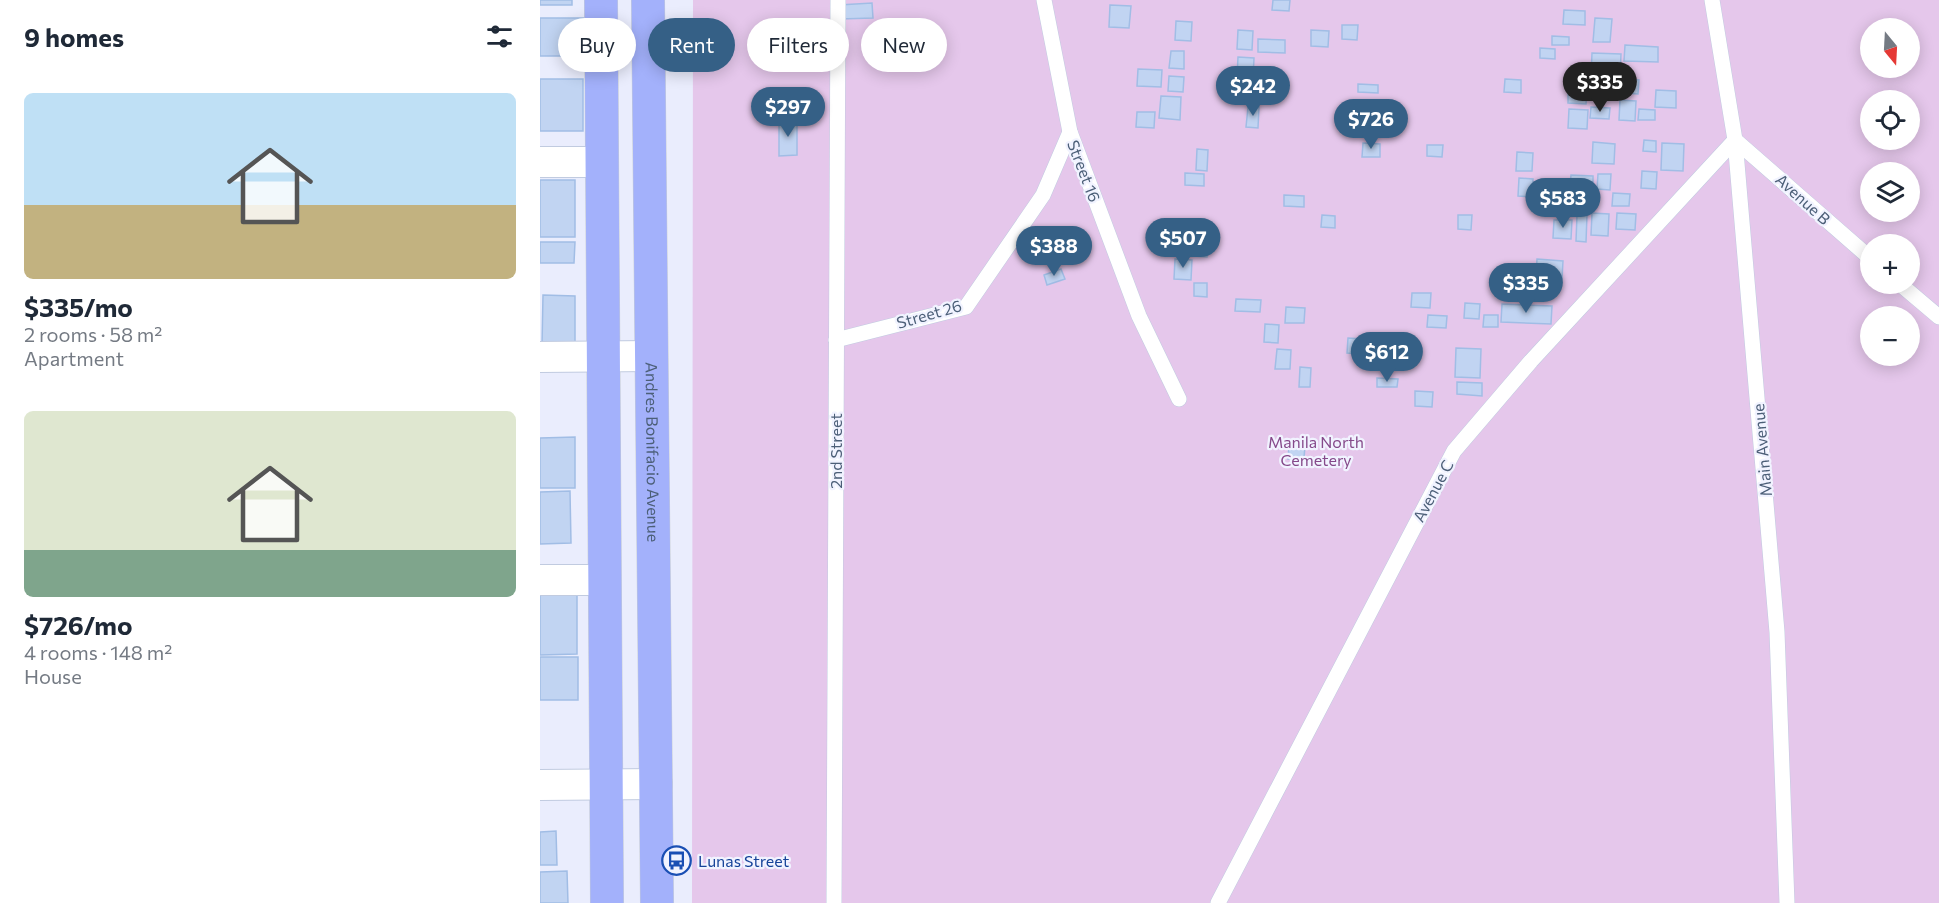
<!DOCTYPE html>
<html lang="en">
<head>
<meta charset="utf-8">
<style>
	body { margin:0; font-family:Commissioner,sans-serif; background:#f6f6f7; color:#1f2937; height:100vh; display:flex; flex-direction:column; font-size:22px; white-space:nowrap }
	* { box-sizing:border-box; margin:0 }
	p { font-size:20px; color:#747a83 }
	.icon { flex:none; width:33px; height:33px; fill:none; stroke:currentColor; stroke-width:2; stroke-linecap:round; stroke-linejoin:round }
	.map { position:relative; flex:1; overflow:hidden }
	.details { display:flex; flex-direction:column; background:#fff; width:540px }
	.details>* { flex:none }
	.top-card { position:absolute; left:18px; top:18px; width:570px; height:54px; display:flex; gap:12px }
	.needle { width:39px; rotate:162deg }
	.fabs { position:absolute; left:1320px; top:18px; display:grid; gap:12px }
	.fabs a { display:grid; place-items:center; width:60px; height:60px; border-radius:50%; background:#fff; box-shadow:0 3px 15px #0003; font-size:30px }
	.price { position:absolute; translate:-50% -51px; padding:0 14px; border-radius:21px; background:#356086; color:#fff; font-size:20px; line-height:39px; filter:drop-shadow(0 2px 3px #0008) }
	.price::after { content:''; position:absolute; left:50%; top:36px; width:18px; height:14px; margin-left:-9px; background:inherit; clip-path:polygon(0 0,100% 0,50% 100%) }
	.price.on { background:#222; color:#fff }
	ul { padding:0; list-style:none }
	li { display:grid; align-content:center; gap:12px; height:318px; padding:0 24px }
	li span { display:grid; place-items:center; height:186px; border-radius:9px; color:#555 }
	li>.icon { margin-inline-start:auto }
	span .icon { width:108px; height:108px; fill:#fffc; stroke-width:1 }
	li b { font-size:26px }
	h2 { display:flex; justify-content:space-between; align-items:center; height:72px; padding:0 24px; font-size:26px }
	.tag { padding:0 21px; border-radius:27px; background:#fff; box-shadow:0 3px 15px #0003; font-size:21px; line-height:54px }
	.tag.on { background:#356086; color:#fff }
	main { display:flex; flex:1; min-height:0 }
	.map>svg:first-child { display:block }
	.green { fill:#e5c7eb; fill-rule:evenodd }
	.building { fill:#c1d4f2; stroke:#a1bde5; stroke-width:1.5 }
	.lines { fill:none; stroke-linecap:round; stroke-linejoin:round }
	.service-casing { stroke:#c1cbe0; stroke-width:16 }
	.minor-casing { stroke:#c1cbe0; stroke-width:32 }
	.primary-casing { stroke:#c9cfd6; stroke-width:34 }
	.service { stroke:#fff; stroke-width:15 }
	.minor { stroke:#fff; stroke-width:30 }
	.primary { stroke:#a3b1fb; stroke-width:33 }
	.labels { text-anchor:middle; stroke-width:4.5; stroke-linejoin:round; paint-order:stroke }
	.street-label { font-size:16px; fill:#4c5f78; stroke:#f1f3ff }
	.park-label { font-size:16px; fill:#85498a; stroke:#f1f3ff }
	.transit-label { font-size:16px; fill:#164399; stroke:#f1f3ff; text-anchor:start }
</style>
</head>
<body>
<main>
<section class="details">
<h2>9 homes<svg class="icon" aria-label="filters" viewBox="0 0 24 24"><path d="M4 7h16M4 17h16"/><circle cx="9" cy="7" r="2"/><circle cx="15" cy="17" r="2"/></svg></h2>
<ul>
<li><span style="background:linear-gradient(#bfe0f5 60%,#c2b280 0)"><svg class="icon" aria-label="home" viewBox="0 0 24 24"><path d="M3 11l9-7 9 7M6 9v11h12V9"/></svg></span><div><b>$335/mo</b><p>2 rooms · 58 m²</p><p>Apartment</p></div></li>
<li><span style="background:linear-gradient(#dfe7d0 75%,#7fa58c 0)"><svg class="icon" aria-label="home" viewBox="0 0 24 24"><path d="M3 11l9-7 9 7M6 9v11h12V9"/></svg></span><div><b>$726/mo</b><p>4 rooms · 148 m²</p><p>House</p></div></li>
</ul>
</section>
<div class="map">
<svg width="1399" height="903" viewBox="0 0 1399 903">
	<rect width="100%" height="100%" fill="#eaedfd"/>
	<path class="green" d="M153 0H1399V903H152ZM1330 28H1370V68H1330ZM1330 100H1370V140H1330ZM1330 172H1370V212H1330ZM1330 244H1370V284H1330ZM1330 316H1370V356H1330Z"/>
	<g class="building">
		<rect x="0" y="0" width="32" height="5"/>
		<path d="M733 0H750L749 11 732 10Z"/>
		<path d="M332 3 333 18 300 19 299 5Z"/>
		<path d="M570 5 591 6 589 28 569 27Z"/>
		<path d="M1024 10 1045 11V25L1023 24Z"/>
		<rect x="0" y="18" width="49" height="38"/>
		<path d="M1055 18 1072 19 1070 42H1053Z"/>
		<path d="M636 21 652 22 651 41 635 40Z"/>
		<path d="M802 25H818L817 40 802 39Z"/>
		<path d="M698 30 713 31 712 50 697 49Z"/>
		<path d="M771 30 789 31 788 47 771 46Z"/>
		<path d="M1012 36 1029 37V45H1012Z"/>
		<path d="M718 39 745 40V53L718 52Z"/>
		<path d="M1085 45 1118 47V62L1084 61Z"/>
		<path d="M1000 48 1015 49V59L1000 58Z"/>
		<path d="M631 51H644V69L629 68Z"/>
		<path d="M1052 53 1081 54 1080 77 1051 76Z"/>
		<path d="M698 57 714 58 713 78 697 77Z"/>
		<path d="M598 69 622 70 621 87 597 86Z"/>
		<path d="M718 73H735L734 85H718Z"/>
		<path d="M629 76 644 77 643 92 628 91Z"/>
		<rect x="0" y="79" width="43" height="52"/>
		<path d="M965 79 981 80V93L964 92Z"/>
		<path d="M1085 79 1099 80 1098 94 1084 93Z"/>
		<path d="M818 84 838 85V93L818 92Z"/>
		<path d="M1028 86 1047 87 1046 104 1028 103Z"/>
		<path d="M713 88 731 89 730 98 713 97Z"/>
		<path d="M1116 90 1136 91V108L1115 107Z"/>
		<path d="M621 96 641 97 640 120 619 118Z"/>
		<path d="M1080 100 1096 101 1095 121 1079 120Z"/>
		<path d="M708 107H719L718 128 706 127Z"/>
		<path d="M1051 107 1070 108 1069 119 1050 118Z"/>
		<path d="M1029 109 1048 110 1047 129 1028 128Z"/>
		<path d="M1099 109 1115 110V120H1098Z"/>
		<path d="M597 112H615L614 128 596 127Z"/>
		<path d="M239 120H257V155L239 156Z"/>
		<path d="M1104 140 1116 141V152L1103 151Z"/>
		<path d="M1053 142 1075 144 1074 164 1052 163Z"/>
		<path d="M823 143 840 144V157H822Z"/>
		<path d="M1122 143 1144 144 1143 171 1121 170Z"/>
		<path d="M887 145H903L902 157 887 156Z"/>
		<path d="M657 149 668 150 667 171 656 170Z"/>
		<path d="M977 152 993 153 992 171H976Z"/>
		<path d="M1102 171 1117 172 1116 189 1101 188Z"/>
		<path d="M645 173 664 174V186L645 185Z"/>
		<path d="M1058 174H1071L1070 190 1057 189Z"/>
		<path d="M1031 175 1053 176V189L1030 188Z"/>
		<path d="M979 178 993 179 992 197 978 196Z"/>
		<rect x="0" y="180" width="35" height="57"/>
		<path d="M1073 193 1090 194 1089 206H1072Z"/>
		<path d="M744 195 764 196V207L744 206Z"/>
		<path d="M1052 213 1069 214 1068 236 1051 235Z"/>
		<path d="M1077 213 1096 214 1095 230 1076 229Z"/>
		<path d="M782 215 795 216V228L781 227Z"/>
		<path d="M918 215H932L931 230 918 229Z"/>
		<path d="M1037 215H1047L1046 242 1036 241Z"/>
		<path d="M1014 220H1032L1031 239 1013 238Z"/>
		<path d="M654 238 668 239 667 257 654 256Z"/>
		<path d="M0 242H35L34 263H0Z"/>
		<path d="M635 259 652 260 651 280 634 279Z"/>
		<path d="M997 259 1023 261 1022 278 996 277Z"/>
		<path d="M521 269 525 279 507 285 504 275Z"/>
		<path d="M654 283H667V297L654 296Z"/>
		<path d="M872 293H891L890 308 871 307Z"/>
		<path d="M3 295 35 296V344L2 345Z"/>
		<path d="M696 299 721 300 720 312 695 311Z"/>
		<path d="M925 303 940 304 939 319 924 318Z"/>
		<path d="M962 304 1012 306 1011 324 961 322Z"/>
		<path d="M746 307 765 308 764 323H745Z"/>
		<path d="M888 315 907 316 906 328 887 327Z"/>
		<path d="M944 315H958V327H943Z"/>
		<path d="M725 324 739 325 738 343 724 342Z"/>
		<path d="M808 338 821 339V354L807 353Z"/>
		<path d="M916 348 941 349 940 378 915 377Z"/>
		<path d="M737 349 751 350 750 369H735Z"/>
		<path d="M760 367 771 368 770 387H759Z"/>
		<path d="M837 378 858 379 857 387H837Z"/>
		<path d="M917 382 942 383V396L917 394Z"/>
		<path d="M875 391 893 392 892 407 875 406Z"/>
		<path d="M35 437V488H0V438Z"/>
		<path d="M749 445H765L764 459H748Z"/>
		<path d="M30 491 31 543 0 544V492Z"/>
		<path d="M0 595H37V654L0 655Z"/>
		<rect x="0" y="657" width="38" height="43"/>
		<path d="M16 831 17 865H0V832Z"/>
		<path d="M27 871 28 903H0V872Z"/>
	</g>
	<g class="lines">
		<defs>
			<g id="service">
				<path d="M504 0 530 132 599 316 639 399"/>
				<path d="M1172 0 1195 140 1237 632 1247 903"/>
				<path d="M1360 284 1399 317"/>
				<path d="M296 340 426 307 503 195 530 132"/>
				<path d="M294 903 298 0"/>
				<path d="M678 903 914 451 991 361 1195 140 1330 258"/>
			</g>
			<g id="minor">
				<path d="M0 162H63"/>
				<path d="M0 357 112 356"/>
				<path d="M0 580H64"/>
				<path d="M0 785 117 784"/>
			</g>
			<g id="primary">
				<path d="M61 0 67 903"/>
				<path id="s1" d="M108 0 117 903"/>
			</g>
		</defs>
		<use href="#service" class="service-casing"/>
		<use href="#minor" class="minor-casing"/>
		<use href="#primary" class="primary-casing"/>
		<use href="#service" class="service"/>
		<use href="#minor" class="minor"/>
		<use href="#primary" class="primary"/>
	</g>
	<defs>
		<symbol id="bus-ring" viewBox="-11 -11 22 22"><circle r="9.5" fill="#f1f3ff" stroke="#1a4fb4" stroke-width="1.5"/><path d="M-5-6H5V4H4V6H2V4H-2V6H-4V4H-5ZM-3.5-4V0h7V-4ZM-3.5 1.2v1.5H-2V1.2ZM2 1.2v1.5H3.5V1.2Z" fill="#1a4fb4"/></symbol>
	</defs>
	<g fill-rule="evenodd">
		<use href="#bus-ring" x="120" y="844" width="33" height="33"/>
	</g>
	<g class="labels">
		<g class="street-label">
			<text transform="translate(544 171) rotate(69)" y="6">Street 16</text>
			<text transform="translate(1263 199) rotate(42)" y="6">Avenue B</text>
			<text transform="translate(389 314) rotate(-16)" y="6">Street 26</text>
			<text transform="translate(1222 450) rotate(-95)" y="6">Main Avenue</text>
			<text dy="6" stroke="none"><textPath href="#s1" startOffset="452">Andres Bonifacio Avenue</textPath></text>
			<text transform="translate(296 451) rotate(-90)" y="6">2nd Street</text>
			<text transform="translate(893 491) rotate(-62)" y="6">Avenue C</text>
		</g>
		<g class="park-label">
			<text x="776" y="448">Manila North<tspan x="776" dy="18">Cemetery</tspan></text>
		</g>
		<g class="transit-label">
			<text x="158" y="867">Lunas Street</text>
		</g>
	</g>
</svg>
<div class="fabs">
<a><svg class="needle" viewBox="-14 -14 28 28"><path d="M0-13l5 13h-10z" fill="#e53935"/><path d="M0 13l5-13h-10z" fill="#747a83"/></svg></a>
<a><svg class="icon" aria-label="locate" viewBox="0 0 24 24"><circle cx="12" cy="12" r="6"/><path d="M12 2v4M12 18v4M2 12h4M18 12h4"/></svg></a>
<a><svg class="icon" aria-label="layers" viewBox="0 0 24 24"><path d="M12 4l9 5-9 5-9-5zM3 14l9 5 9-5"/></svg></a>
<a>+</a>
<a>−</a>
</div>
<b class="price on" style="left:1060px;top:113px">$335</b>
<b class="price" style="left:713px;top:117px">$242</b>
<b class="price" style="left:248px;top:138px">$297</b>
<b class="price" style="left:831px;top:150px">$726</b>
<b class="price" style="left:1023px;top:229px">$583</b>
<b class="price" style="left:643px;top:269px">$507</b>
<b class="price" style="left:514px;top:277px">$388</b>
<b class="price" style="left:986px;top:314px">$335</b>
<b class="price" style="left:847px;top:383px">$612</b>
<div class="top-card">
<a class="tag">Buy</a>
<a class="tag on">Rent</a>
<a class="tag">Filters</a>
<a class="tag">New</a>
</div>
</div>
</main>
</body>
</html>
